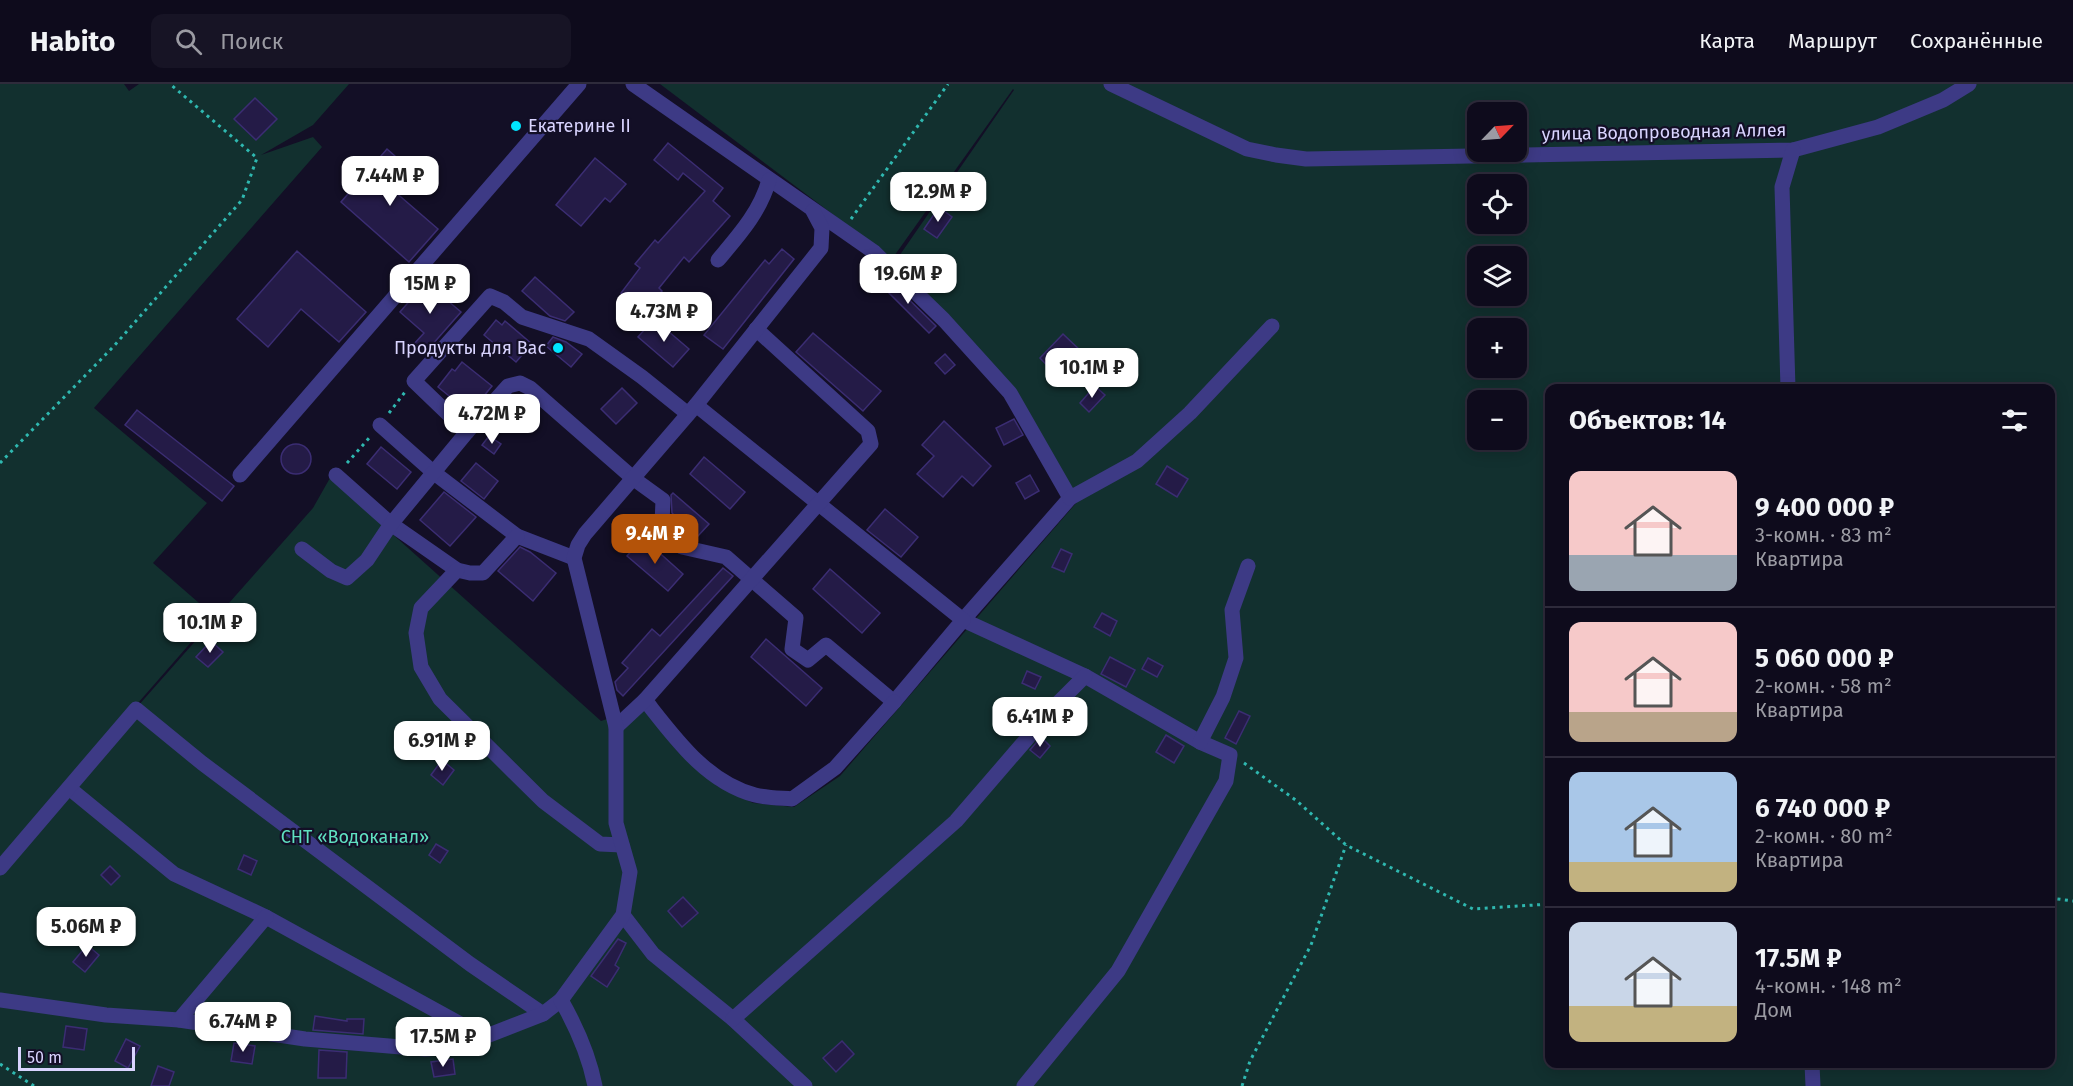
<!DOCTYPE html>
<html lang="ru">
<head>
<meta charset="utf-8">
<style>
	body { margin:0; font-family:"Fira Sans",sans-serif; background:#171425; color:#f1f3f6; height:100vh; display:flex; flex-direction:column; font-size:22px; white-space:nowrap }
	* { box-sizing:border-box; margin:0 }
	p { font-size:20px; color:#9b9ba3 }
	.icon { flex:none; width:33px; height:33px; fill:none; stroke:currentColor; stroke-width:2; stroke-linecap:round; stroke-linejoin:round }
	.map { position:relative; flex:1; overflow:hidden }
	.sheet { position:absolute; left:1545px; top:300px; width:510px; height:684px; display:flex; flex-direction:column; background:#0e0b1c; border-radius:12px; box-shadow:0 3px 15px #0003,0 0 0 2px #2e2b3b }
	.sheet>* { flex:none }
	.needle { width:39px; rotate:65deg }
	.buttons { position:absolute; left:1467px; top:18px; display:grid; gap:12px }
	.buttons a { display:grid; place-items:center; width:60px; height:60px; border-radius:12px; background:#0e0b1c; box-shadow:0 3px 15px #0003,0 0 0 2px #2e2b3b; font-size:30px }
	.scale { position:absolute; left:18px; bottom:15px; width:117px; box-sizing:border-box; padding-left:6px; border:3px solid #d9d4ff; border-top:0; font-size:16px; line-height:21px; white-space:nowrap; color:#d9d4ff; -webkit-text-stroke:4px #130f26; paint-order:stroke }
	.price { position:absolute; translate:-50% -51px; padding:0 14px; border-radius:12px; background:#fff; color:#222; font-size:20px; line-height:39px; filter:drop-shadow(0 2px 3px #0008) }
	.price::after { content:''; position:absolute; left:50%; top:36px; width:18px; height:14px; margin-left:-9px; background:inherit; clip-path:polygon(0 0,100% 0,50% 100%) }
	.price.current { background:#b45309; color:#fff }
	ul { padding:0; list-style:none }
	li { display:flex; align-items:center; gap:18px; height:150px; padding:0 24px }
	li+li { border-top:2px solid #2e2b3b }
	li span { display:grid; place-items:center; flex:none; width:168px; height:120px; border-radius:12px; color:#555 }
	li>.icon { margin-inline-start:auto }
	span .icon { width:72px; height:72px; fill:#fffc; stroke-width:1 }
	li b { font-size:26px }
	h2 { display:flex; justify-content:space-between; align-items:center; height:72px; padding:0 24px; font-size:26px }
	header { display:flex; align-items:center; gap:36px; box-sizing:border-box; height:84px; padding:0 30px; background:#0e0b1c; border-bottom:2px solid #2e2b3b }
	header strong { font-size:28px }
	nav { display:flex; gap:33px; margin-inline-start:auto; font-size:21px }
	.search { width:420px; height:54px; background:#171425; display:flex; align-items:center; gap:15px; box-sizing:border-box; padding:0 21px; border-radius:12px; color:#9b9ba3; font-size:22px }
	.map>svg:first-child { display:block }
	.green { fill:#12302f; fill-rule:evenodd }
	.building { fill:#241b47; stroke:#3b2d73; stroke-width:1.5 }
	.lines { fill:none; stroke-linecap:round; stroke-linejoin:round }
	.path { stroke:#2fb8b0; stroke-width:3; stroke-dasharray:3 4.5; stroke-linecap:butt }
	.minor { stroke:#3d3a85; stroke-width:15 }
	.poi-dot { fill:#00e5ff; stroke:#130f26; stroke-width:2 }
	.labels { text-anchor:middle; stroke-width:4.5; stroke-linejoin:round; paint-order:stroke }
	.poi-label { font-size:18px; fill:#d9d4ff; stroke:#130f26; text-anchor:start }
	.street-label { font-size:18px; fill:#d9d4ff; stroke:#130f26 }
	.park-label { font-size:18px; fill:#5fe0c0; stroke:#130f26 }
</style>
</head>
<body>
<header>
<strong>Habito</strong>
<div class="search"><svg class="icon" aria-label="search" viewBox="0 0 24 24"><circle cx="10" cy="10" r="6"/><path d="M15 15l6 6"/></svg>Поиск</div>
<nav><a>Карта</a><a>Маршрут</a><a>Сохранённые</a></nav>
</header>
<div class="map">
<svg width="2073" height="1002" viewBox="0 0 2073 1002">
	<rect width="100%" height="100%" fill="#130f26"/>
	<g class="green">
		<path d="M0 0H124L129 7 139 0H349L313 41 261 71 313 53 322 63 94 324 207 419 153 479 214 532 0 777Z"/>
		<path d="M660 0H2073V1002H0V778L313 424 330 394 601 637 644 623 677 667 717 702 753 719 794 723 840 692 1077 418 950 233 895 178 1014 6 1013 5 892 175ZM1478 28H1516V68H1478ZM1478 100H1516V140H1478ZM1478 172H1516V212H1478ZM1478 244H1516V284H1478ZM1550 304H2050V980H1550ZM1478 316H1516V356H1478Z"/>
	</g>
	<g class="building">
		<path d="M255 14 277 35 256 56 234 35Z"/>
		<path d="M668 59 723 104 713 117 730 132 689 178 684 173 659 204 662 207 645 228 621 209 640 184 635 180 655 156 658 159 705 107 683 89 678 96 654 76Z"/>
		<path d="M387 65 412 87 394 107 438 145 409 178 341 118Z"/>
		<path d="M595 74 626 100 610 118 605 114 581 142 556 121Z"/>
		<path d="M939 123 952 133 937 154 924 145Z"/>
		<path d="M782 165 794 175 723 265 704 251 765 176 769 180Z"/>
		<path d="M297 167 366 228 339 258 301 225 268 263 237 235Z"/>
		<path d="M535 193 574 228 565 237 550 232 522 207Z"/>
		<path d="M886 193 936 242 929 249 879 199Z"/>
		<path d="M426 198 461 228 424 270 414 260 424 249 400 228Z"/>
		<path d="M654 235 689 265 673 283 638 253Z"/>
		<path d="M496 236 502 241 505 237 532 260 516 278 484 251Z"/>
		<path d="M813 249 881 307 863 327 796 268Z"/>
		<path d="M1063 250 1083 269 1059 294 1040 274Z"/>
		<path d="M553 253 566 258 582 270 571 283 546 262Z"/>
		<path d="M945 270 955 281 945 290 935 279Z"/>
		<path d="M462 278 492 302 470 329 438 303 452 285 455 287Z"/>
		<path d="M1095 302 1105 311 1089 328 1080 319Z"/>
		<path d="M622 304 637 319 616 340 601 325Z"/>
		<path d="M137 326 234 402 222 417 125 341Z"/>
		<path d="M1014 335 1023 351 1004 361 996 344Z"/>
		<path d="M944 337 991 382 973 402 962 392 943 413 917 390 934 372 922 361Z"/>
		<path d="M489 352 501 360 494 370 482 361Z"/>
		<circle cx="296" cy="375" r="15"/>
		<path d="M381 363 411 388 397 405 367 380Z"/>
		<path d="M704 373 745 408 730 425 690 390Z"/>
		<path d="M476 379 498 397 484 415 461 397Z"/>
		<path d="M1167 382 1188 395 1177 413 1156 400Z"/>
		<path d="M1030 391 1039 407 1025 415 1016 399Z"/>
		<path d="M444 408 476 433 450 462 420 436Z"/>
		<path d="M673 409 709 440 698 452 672 429 671 411Z"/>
		<path d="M885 425 918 453 901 473 867 446Z"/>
		<path d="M643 454 683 490 668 507 627 472Z"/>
		<path d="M520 463 530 468 556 489 533 517 498 487Z"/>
		<path d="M1061 465 1072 470 1064 488 1052 483Z"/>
		<path d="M723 484 733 492 623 612 617 606 615 598 628 584 622 579 652 545 660 552Z"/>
		<path d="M830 485 880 529 862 549 813 505Z"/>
		<path d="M1102 529 1117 537 1110 552 1094 543Z"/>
		<path d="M766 555 822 604 806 622 751 573Z"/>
		<path d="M211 557 223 568 208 583 196 573Z"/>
		<path d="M1110 573 1135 586 1126 603 1101 590Z"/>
		<path d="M1148 574 1163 582 1157 593 1142 585Z"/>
		<path d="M1027 587 1041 593 1035 605 1022 599Z"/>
		<path d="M1239 627 1250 632 1236 660 1225 654Z"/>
		<path d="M1166 651 1184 662 1174 679 1156 668Z"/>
		<path d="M1041 653 1050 662 1040 674 1030 666Z"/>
		<path d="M442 676 454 686 443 701 431 691Z"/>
		<path d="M436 760 448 767 440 779 429 771Z"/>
		<path d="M244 771 257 777 251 791 238 785Z"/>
		<path d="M110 782 120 792 111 801 101 791Z"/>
		<path d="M683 813 698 829 682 843 668 827Z"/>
		<path d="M618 855 626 859 615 881 619 884 607 903 591 892Z"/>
		<path d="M87 861 99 871 85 888 73 878Z"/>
		<path d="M315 932 347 937V935H364L363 950 313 946Z"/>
		<path d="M66 942 87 945 84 966 63 963Z"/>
		<path d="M126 955 140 962 128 984 115 977Z"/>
		<path d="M842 957 854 970 836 988 823 974Z"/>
		<path d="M234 959 255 962 252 980 231 977Z"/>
		<path d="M319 966 347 968 346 994H318Z"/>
		<path d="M453 975 455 990 434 993 431 978Z"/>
		<path d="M158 982 174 988 169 1002H151Z"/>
	</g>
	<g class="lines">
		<g class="path">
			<path d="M851 135 948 0"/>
			<path d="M389 329 405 308"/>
			<path d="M0 379 114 262 242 116 257 74 170 0"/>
			<path d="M347 379 370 353"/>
			<path d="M1244 679 1297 717 1346 761 1473 825 1550 820"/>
			<path d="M2050 814 2073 817"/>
			<path d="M0 980 34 1002"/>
			<path d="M1242 1002 1250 977 1311 861 1346 761"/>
		</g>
		<g class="minor">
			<path d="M633 0 874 168 944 236 1010 309 1070 414 963 536 1085 592 1200 658 1230 671 1226 697 1118 887 1024 1002"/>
			<path d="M1111 0 1247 65 1276 71 1306 75 1793 66 1878 43 1943 16 1969 0"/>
			<path d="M718 176C739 151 760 128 769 96"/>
			<path d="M1788 304 1782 103 1793 66"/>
			<path d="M380 341 433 388 517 452 574 474"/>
			<path d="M467 348 414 297 490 212 504 218 522 233 589 255 642 293 688 330"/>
			<path d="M240 391 579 0"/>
			<path d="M336 391 391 440 457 486 470 489H483L517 452"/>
			<path d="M1070 414 1137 377 1190 329 1272 242"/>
			<path d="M302 465 331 487 347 494 367 476 391 440 467 348 508 302 520 299 530 304 634 395 663 416 662 440 682 463 726 473 796 534 792 565 808 576 826 561 894 618 963 536 696 321"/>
			<path d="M457 486 421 524 416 549 421 583 440 615 543 717 600 760 622 761"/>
			<path d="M645 616C675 654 706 698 755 711 767 714 780 714 792 715L835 684 894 618"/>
			<path d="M616 643 645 616 871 360 868 347 756 245"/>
			<path d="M1200 658 1223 613 1236 574 1232 526 1248 482"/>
			<path d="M69 704 174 790 266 833 484 953"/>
			<path d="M0 784 136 625 202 679 470 880 543 930"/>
			<path d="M623 831 653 870 733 935 805 1002"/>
			<path d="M0 916 106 931 179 936 305 955 425 965 454 963 484 953 543 930 561 916"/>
			<path d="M733 935 956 737 1056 621 1085 592"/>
			<path d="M179 936 266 833"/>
			<path d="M1812 980 1813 1002"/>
			<path d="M595 1002C589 971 577 944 561 916L623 831 630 788 616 739V643L574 474 578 461 585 450 696 321 821 164 822 144 813 127"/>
		</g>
	</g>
	<g class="poi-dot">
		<circle cx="516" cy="42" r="6"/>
		<circle cx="558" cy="264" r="6"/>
	</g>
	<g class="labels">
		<g class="poi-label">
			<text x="528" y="48">Екатерине II</text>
			<text x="546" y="270" text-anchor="end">Продукты для Вас</text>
		</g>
		<g class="street-label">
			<text transform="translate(1664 48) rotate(-1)" y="6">улица Водопроводная Аллея</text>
		</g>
		<g class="park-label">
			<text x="355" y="759">СНТ «Водоканал»</text>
		</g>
	</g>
</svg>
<div class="buttons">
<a><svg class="needle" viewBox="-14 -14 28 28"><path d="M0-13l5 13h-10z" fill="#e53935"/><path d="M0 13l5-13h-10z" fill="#9b9ba3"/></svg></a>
<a><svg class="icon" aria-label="locate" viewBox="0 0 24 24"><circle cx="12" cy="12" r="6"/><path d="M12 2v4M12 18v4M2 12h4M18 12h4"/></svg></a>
<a><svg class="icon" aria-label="layers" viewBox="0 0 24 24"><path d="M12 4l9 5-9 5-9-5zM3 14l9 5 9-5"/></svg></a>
<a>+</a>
<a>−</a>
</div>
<div class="scale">50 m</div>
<b class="price" style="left:390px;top:123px">7.44M ₽</b>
<b class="price" style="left:938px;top:139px">12.9M ₽</b>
<b class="price" style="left:908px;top:221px">19.6M ₽</b>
<b class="price" style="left:430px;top:231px">15M ₽</b>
<b class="price" style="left:664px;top:259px">4.73M ₽</b>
<b class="price" style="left:1092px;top:315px">10.1M ₽</b>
<b class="price" style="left:492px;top:361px">4.72M ₽</b>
<b class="price current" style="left:655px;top:481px">9.4M ₽</b>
<b class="price" style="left:210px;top:570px">10.1M ₽</b>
<b class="price" style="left:1040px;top:664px">6.41M ₽</b>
<b class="price" style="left:442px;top:688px">6.91M ₽</b>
<b class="price" style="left:86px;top:874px">5.06M ₽</b>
<b class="price" style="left:243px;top:969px">6.74M ₽</b>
<b class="price" style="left:443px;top:984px">17.5M ₽</b>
<section class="sheet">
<h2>Объектов: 14<svg class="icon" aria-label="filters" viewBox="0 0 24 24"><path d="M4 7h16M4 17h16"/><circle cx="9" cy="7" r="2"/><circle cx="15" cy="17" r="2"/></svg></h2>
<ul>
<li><span style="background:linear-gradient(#f6c9c9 70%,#9aa5b1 0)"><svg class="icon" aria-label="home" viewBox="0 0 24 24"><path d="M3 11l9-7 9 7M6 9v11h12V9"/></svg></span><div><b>9 400 000 ₽</b><p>3-комн. · 83 m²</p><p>Квартира</p></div></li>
<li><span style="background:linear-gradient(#f6c9c9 75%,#b9a48a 0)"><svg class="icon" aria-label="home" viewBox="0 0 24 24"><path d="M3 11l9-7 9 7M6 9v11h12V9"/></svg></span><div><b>5 060 000 ₽</b><p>2-комн. · 58 m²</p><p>Квартира</p></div></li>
<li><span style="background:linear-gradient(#a9c7e8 75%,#c2b280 0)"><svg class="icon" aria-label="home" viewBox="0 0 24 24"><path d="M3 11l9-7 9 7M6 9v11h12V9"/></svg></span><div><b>6 740 000 ₽</b><p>2-комн. · 80 m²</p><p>Квартира</p></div></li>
<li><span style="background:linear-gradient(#c9d6e8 70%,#c2b280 0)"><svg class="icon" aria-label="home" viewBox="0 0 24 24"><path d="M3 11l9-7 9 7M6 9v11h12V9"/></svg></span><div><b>17.5M ₽</b><p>4-комн. · 148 m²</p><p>Дом</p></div></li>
</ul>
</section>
</div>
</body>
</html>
